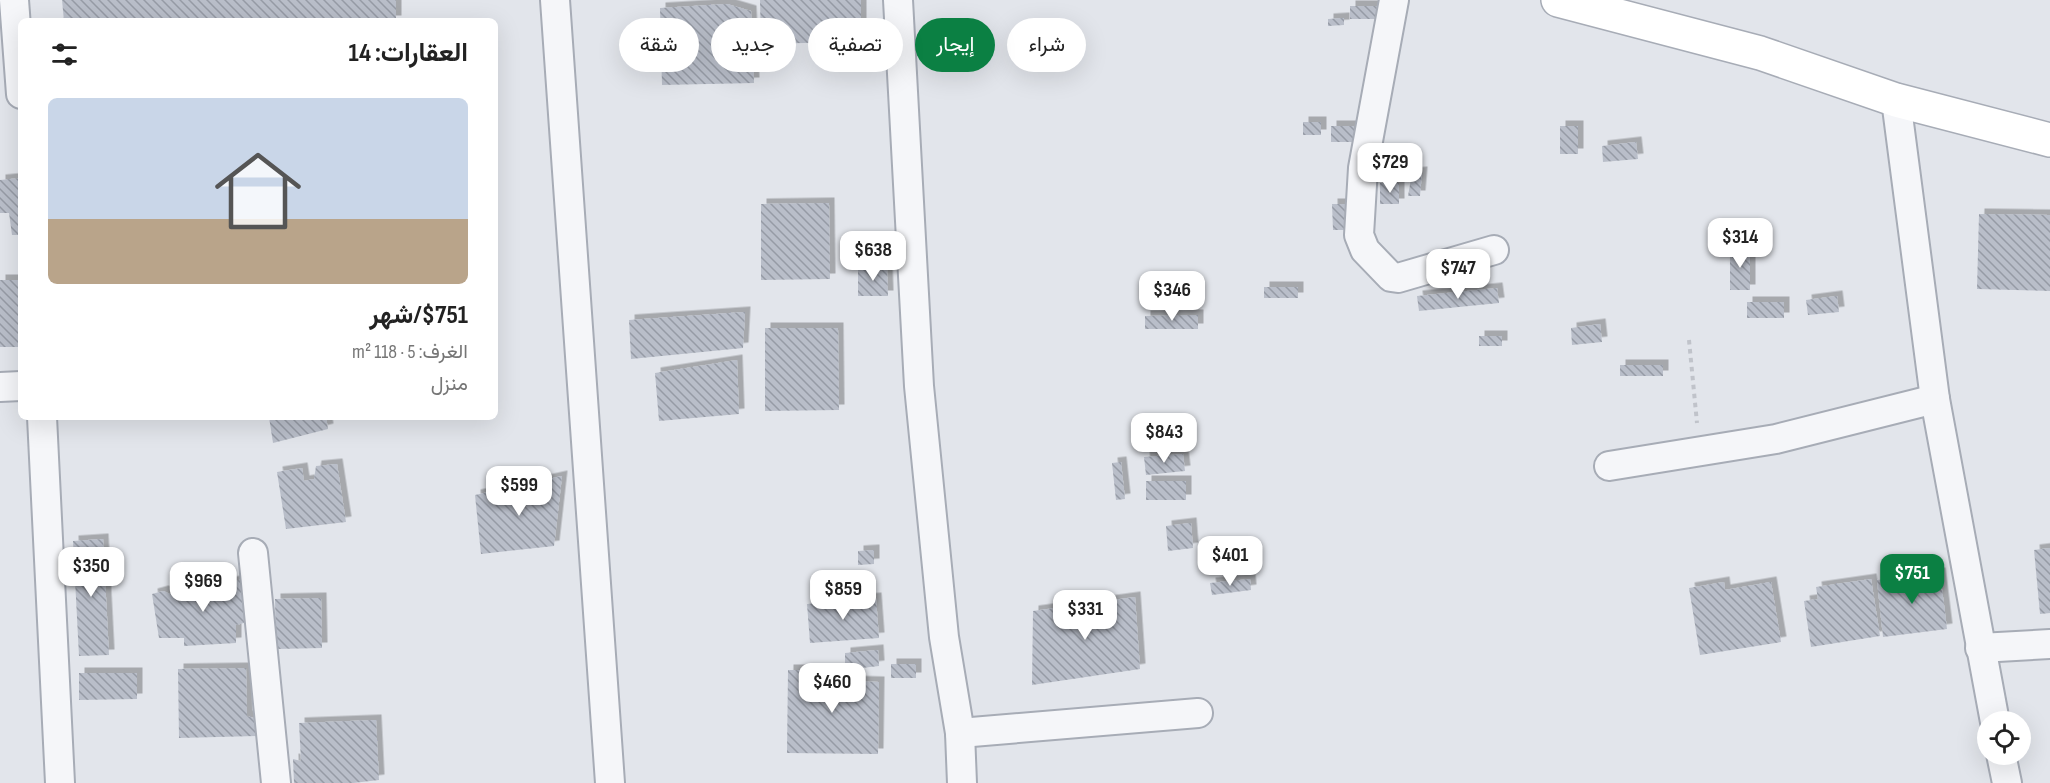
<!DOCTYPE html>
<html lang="ar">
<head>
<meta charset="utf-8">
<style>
	body { margin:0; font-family:"Sofia Sans Condensed",Vazirmatn,sans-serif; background:#f6f6f6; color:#222; direction:rtl; height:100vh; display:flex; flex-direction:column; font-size:22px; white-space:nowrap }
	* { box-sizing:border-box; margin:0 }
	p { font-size:20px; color:#767676 }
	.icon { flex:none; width:33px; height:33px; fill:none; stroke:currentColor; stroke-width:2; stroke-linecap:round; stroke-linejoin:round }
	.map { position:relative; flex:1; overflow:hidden; direction:ltr }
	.details { position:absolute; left:18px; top:18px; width:480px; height:402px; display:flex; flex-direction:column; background:#fff; border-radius:9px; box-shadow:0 6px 24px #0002; direction:rtl }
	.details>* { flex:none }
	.banner { position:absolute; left:516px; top:18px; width:570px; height:54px; direction:rtl; display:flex; gap:12px }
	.controls { position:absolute; left:1977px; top:711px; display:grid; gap:12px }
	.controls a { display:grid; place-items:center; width:54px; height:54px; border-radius:50%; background:#fff; box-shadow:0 6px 24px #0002; font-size:30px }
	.price { position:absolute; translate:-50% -51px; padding:0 14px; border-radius:12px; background:#fff; color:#222; font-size:20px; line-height:39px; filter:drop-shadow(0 2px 3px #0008) }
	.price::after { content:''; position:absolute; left:50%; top:36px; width:18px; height:14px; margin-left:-9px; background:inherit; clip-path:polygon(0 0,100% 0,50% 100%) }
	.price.current { background:#0b8043; color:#fff }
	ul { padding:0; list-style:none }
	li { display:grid; align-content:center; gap:12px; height:318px; padding:0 30px }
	li span { display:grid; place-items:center; height:186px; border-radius:9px; color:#555 }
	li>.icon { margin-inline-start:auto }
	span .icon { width:108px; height:108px; fill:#fffc; stroke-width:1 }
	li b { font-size:26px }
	h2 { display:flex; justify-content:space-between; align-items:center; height:72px; padding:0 30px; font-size:26px }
	.tag { padding:0 21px; border-radius:27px; background:#fff; box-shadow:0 6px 24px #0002; font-size:21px; line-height:54px }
	.tag.current { background:#0b8043; color:#fff }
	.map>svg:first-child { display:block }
	.building { fill:url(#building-back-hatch); filter:url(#shadow) }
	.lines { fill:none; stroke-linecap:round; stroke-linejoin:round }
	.street-casing { stroke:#a7acb6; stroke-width:32 }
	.secondary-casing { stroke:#a7acb6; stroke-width:36 }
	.path { stroke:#c0c3ca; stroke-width:4; stroke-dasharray:4.5 4.5; stroke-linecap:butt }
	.street { stroke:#f5f6f9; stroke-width:28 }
	.secondary { stroke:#fff; stroke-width:33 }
</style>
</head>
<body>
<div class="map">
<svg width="2050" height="783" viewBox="0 0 2050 783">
	<defs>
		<pattern id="building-back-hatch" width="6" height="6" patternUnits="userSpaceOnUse" patternTransform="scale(1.5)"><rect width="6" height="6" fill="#b9bec9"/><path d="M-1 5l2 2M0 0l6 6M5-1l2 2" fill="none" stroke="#969ba5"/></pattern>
		<filter id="shadow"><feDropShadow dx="5.5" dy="-5.5" stdDeviation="0" flood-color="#0004"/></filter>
	</defs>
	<rect width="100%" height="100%" fill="#e2e5eb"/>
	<g class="building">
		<path d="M62 0H396V21H64Z"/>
		<path d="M760 0H861V24H846V42L761 44Z"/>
		<path d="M727 4 751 11 754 83 662 85 660 8Z"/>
		<rect x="1350" y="6" width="29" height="13"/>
		<path d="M1344 18V25L1328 26V19Z"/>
		<rect x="1303" y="122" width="18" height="13"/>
		<rect x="1331" y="126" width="23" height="16"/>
		<rect x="1560" y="126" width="18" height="28"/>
		<path d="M1636 142 1638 159 1603 162 1602 146Z"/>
		<path d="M1422 172 1420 196H1408L1412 173Z"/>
		<path d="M21 178V235H12L9 213H0V180Z"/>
		<rect x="1380" y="183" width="19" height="21"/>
		<path d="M829 203 830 279 761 280V204Z"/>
		<path d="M1332 204H1354V230H1333Z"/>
		<path d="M1979 214 2050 215V291L1977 289Z"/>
		<rect x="1730" y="248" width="20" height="42"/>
		<path d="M858 267H887L888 296H858Z"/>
		<rect x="0" y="280" width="21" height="67"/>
		<rect x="1264" y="287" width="34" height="11"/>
		<path d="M1497 288 1499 303 1419 311 1417 296Z"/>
		<path d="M1837 296 1839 312 1808 315 1806 300Z"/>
		<rect x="1747" y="302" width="37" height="16"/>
		<path d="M745 312 743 348 631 359 629 320Z"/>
		<path d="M1198 315V329H1145V316Z"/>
		<path d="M1600 324 1602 342 1572 345 1571 328Z"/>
		<path d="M765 328H838L839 410 765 411Z"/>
		<rect x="1479" y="336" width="23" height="10"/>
		<path d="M737 360 739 414 659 421 655 373Z"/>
		<rect x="1620" y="365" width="43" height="11"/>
		<path d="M269 417H326L328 429 273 443Z"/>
		<path d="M1183 454 1185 471 1146 475 1144 457Z"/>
		<path d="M1121 462 1125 499 1116 500 1112 463Z"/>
		<path d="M337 464 346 522 286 529 277 472 302 468 304 481 314 479 316 466Z"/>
		<path d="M562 476 554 546 481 554 475 495Z"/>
		<rect x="1146" y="481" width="40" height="19"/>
		<path d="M1191 523 1193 548 1168 551 1166 526Z"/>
		<path d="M103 539 109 655 79 656 73 541Z"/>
		<path d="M2050 548V613L2040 614 2034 550Z"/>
		<path d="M874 550V564L858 565V551Z"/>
		<path d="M1940 573 1947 629 1883 637 1877 580Z"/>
		<path d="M248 578V622L236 625V643L184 646V638H159L152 594 163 591 175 596 191 591 200 584 213 586Z"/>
		<path d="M1250 579 1251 590 1212 595 1210 583Z"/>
		<path d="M1871 579 1880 636 1811 647 1804 601 1818 599 1816 587Z"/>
		<path d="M1724 582 1725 590 1771 582 1781 642 1700 655 1689 588Z"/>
		<path d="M1135 597 1140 669 1032 685 1033 611Z"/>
		<path d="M321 598 322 648 276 649 275 599Z"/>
		<path d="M876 598 879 638 810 643 807 604Z"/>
		<path d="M878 650 879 666 845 670V653Z"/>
		<rect x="891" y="664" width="25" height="14"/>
		<path d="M246 668 247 716 257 719 258 736 179 738 178 669Z"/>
		<path d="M788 670H845V681L879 682 878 754 787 753Z"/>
		<path d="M79 673H137V699L79 700Z"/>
		<path d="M376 720 379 780 353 783H294L293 759 301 761 299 723Z"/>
	</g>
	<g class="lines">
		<defs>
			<g id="street">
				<path d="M14 0 21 94"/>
				<path d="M555 0 610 783"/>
				<path d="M898 0 919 386 944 637 960 733 962 783"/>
				<path d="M1394 0 1363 168 1359 235 1365 250 1391 277 1398 278 1494 250"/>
				<path d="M1896 100 1935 399 1995 722"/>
				<path d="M0 387 21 386"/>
				<path d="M42 417 60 783"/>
				<path d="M1609 466 1776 439 1935 399"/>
				<path d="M253 553 276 783"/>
				<path d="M1980 648 2050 644"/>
				<path d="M960 733 1198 713"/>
				<path d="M2001 754 2007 783"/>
			</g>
			<path id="secondary" d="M1558 0 1760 53 1896 100 2050 140"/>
		</defs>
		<use href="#street" class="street-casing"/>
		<use href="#secondary" class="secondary-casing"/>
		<path class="path" d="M1689 340 1697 423"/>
		<use href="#street" class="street"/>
		<use href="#secondary" class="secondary"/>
	</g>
</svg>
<div class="controls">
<a><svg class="icon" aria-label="locate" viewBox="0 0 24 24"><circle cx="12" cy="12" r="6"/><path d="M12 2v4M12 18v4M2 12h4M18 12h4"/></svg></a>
</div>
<b class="price" style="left:1390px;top:194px">$729</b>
<b class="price" style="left:1740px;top:269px">$314</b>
<b class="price" style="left:873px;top:282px">$638</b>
<b class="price" style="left:1458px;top:300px">$747</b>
<b class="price" style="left:1172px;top:322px">$346</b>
<b class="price" style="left:1164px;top:464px">$843</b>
<b class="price" style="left:519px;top:517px">$599</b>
<b class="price" style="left:1230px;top:587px">$401</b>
<b class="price" style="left:91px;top:598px">$350</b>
<b class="price current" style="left:1912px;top:605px">$751</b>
<b class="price" style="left:203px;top:613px">$969</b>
<b class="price" style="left:843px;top:621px">$859</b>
<b class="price" style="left:1085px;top:641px">$331</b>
<b class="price" style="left:832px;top:714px">$460</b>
<div class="banner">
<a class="tag">شراء</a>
<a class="tag current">إيجار</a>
<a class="tag">تصفية</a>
<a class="tag">جديد</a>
<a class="tag">شقة</a>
</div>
<section class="details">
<h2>العقارات: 14<svg class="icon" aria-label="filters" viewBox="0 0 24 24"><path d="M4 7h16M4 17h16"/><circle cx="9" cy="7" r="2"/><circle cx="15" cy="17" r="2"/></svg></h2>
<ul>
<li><span style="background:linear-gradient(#c9d6e8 65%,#b9a48a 0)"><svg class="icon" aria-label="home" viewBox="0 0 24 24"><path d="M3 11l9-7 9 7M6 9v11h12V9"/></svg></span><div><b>$751/شهر</b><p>الغرف: 5 · 118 m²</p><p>منزل</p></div></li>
</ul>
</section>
</div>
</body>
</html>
